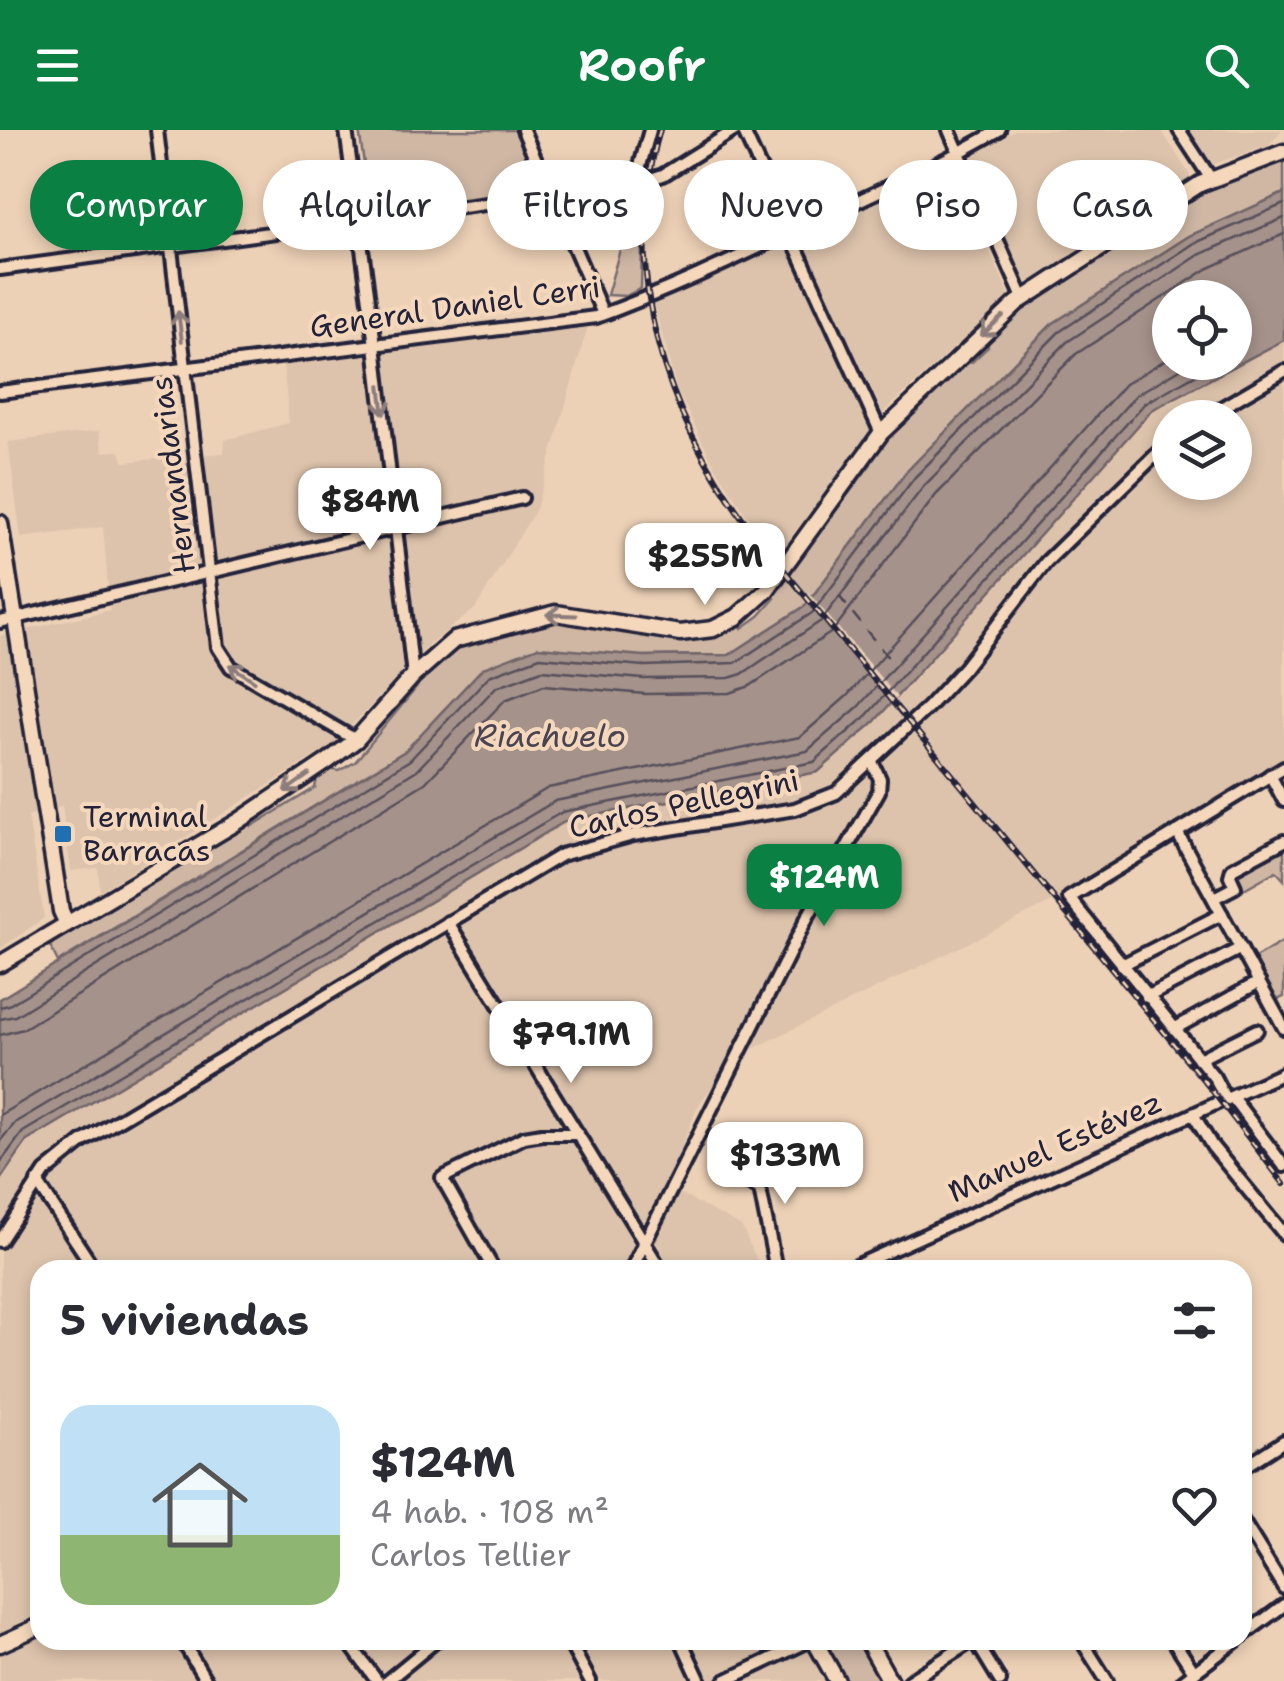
<!DOCTYPE html>
<html lang="es">
<head>
<meta charset="utf-8">
<style>
	body { margin:0; font-family:"Shantell Sans",sans-serif; background:#f7f7f7; color:#2b2b33; height:100vh; display:flex; flex-direction:column; font-size:38px; white-space:nowrap }
	* { box-sizing:border-box; margin:0 }
	p { font-size:32px; color:#7c7c81 }
	.icon { flex:none; width:55px; height:55px; fill:none; stroke:currentColor; stroke-width:2; stroke-linecap:round; stroke-linejoin:round }
	.map { position:relative; flex:1; overflow:hidden }
	.side { position:absolute; left:30px; top:1130px; width:1222px; height:390px; display:flex; flex-direction:column; background:#fff; border-radius:30px; box-shadow:0 5px 15px #0003 }
	.side>* { flex:none }
	.guide { position:absolute; left:30px; top:30px; width:1225px; height:90px; display:flex; gap:20px }
	.buttons { position:absolute; left:1152px; top:150px; display:grid; gap:20px }
	.buttons a { display:grid; place-items:center; width:100px; height:100px; border-radius:50%; background:#fff; box-shadow:0 5px 15px #0003; font-size:50px }
	.price { position:absolute; translate:-50% -85px; padding:0 22px; border-radius:20px; background:#fff; color:#222; font-size:32px; line-height:65px; filter:drop-shadow(0 2px 5px #0008) }
	.price::after { content:''; position:absolute; left:50%; top:60px; width:30px; height:22px; margin-left:-15px; background:inherit; clip-path:polygon(0 0,100% 0,50% 100%) }
	.price.on { background:#0b8043; color:#fff }
	ul { padding:0; list-style:none }
	li { display:flex; align-items:center; gap:30px; height:250px; padding:0 30px }
	li span { display:grid; place-items:center; flex:none; width:280px; height:200px; border-radius:30px; color:#555 }
	li>.icon { margin-inline-start:auto }
	span .icon { width:120px; height:120px; fill:#fffc; stroke-width:1 }
	li b { font-size:42px }
	h2 { display:flex; justify-content:space-between; align-items:center; height:120px; padding:0 30px; font-size:42px }
	.chip { padding:0 35px; border-radius:45px; background:#fff; box-shadow:0 5px 15px #0003; font-size:35px; line-height:90px }
	.chip.on { background:#0b8043; color:#fff }
	header { display:flex; justify-content:space-between; align-items:center; height:130px; padding:0 30px; background:#0b8043; color:#fff; font-size:45px; font-weight:600 }
	.map>svg:first-child { display:block }
	.built { fill:#ddc3ac; fill-rule:evenodd }
	.green { fill:#cfb7a4; stroke:#786c70; stroke-width:2.5 }
	.water { fill:#a5928a; stroke:#71656a; stroke-width:2.5; fill-rule:evenodd }
	.pier { fill:#edd1b6 }
	.lines { fill:none; stroke-linecap:round; stroke-linejoin:round }
	.shore { stroke:#564f5b; stroke-width:2.5 }
	.ferry { stroke:#494453; stroke-width:2.5; stroke-dasharray:12 10; stroke-linecap:butt }
	.street-casing { stroke:#22223b; stroke-width:18 }
	.secondary-casing { stroke:#22223b; stroke-width:21 }
	.street { stroke:#f5d8bb; stroke-width:10 }
	.secondary { stroke:#f5d8bb; stroke-width:14 }
	.rail-casing { stroke:#22223b; stroke-width:6 }
	.rail { stroke:#f5d8bb; stroke-width:2.5; stroke-dasharray:8; stroke-linecap:butt }
	.oneway { stroke:#8c7d7b }
	.poi-dot { fill:#1f6fb2; stroke:#f5d8bb; stroke-width:4 }
	.labels { text-anchor:middle; stroke-width:8; stroke-linejoin:round; paint-order:stroke }
	.street-label { font-size:30px; fill:#22223b; stroke:#f5d8bb }
	.poi-label { font-size:30px; fill:#22223b; stroke:#f5d8bb; text-anchor:start }
	.water-label { font-size:32px; font-style:italic; fill:#494453; stroke:#f5d8bb }
</style>
</head>
<body>
<header><svg class="icon" aria-label="menu" viewBox="0 0 24 24"><path d="M4 6h16M4 12h16M4 18h16"/></svg>Roofr<svg class="icon" aria-label="search" viewBox="0 0 24 24"><circle cx="10" cy="10" r="6"/><path d="M15 15l6 6"/></svg></header>
<div class="map">
<svg width="1284" height="1551" viewBox="0 0 1284 1551">
	<rect width="100%" height="100%" fill="#edd1b6"/>
	<filter id="ink" filterUnits="userSpaceOnUse"><feTurbulence type="fractalNoise" baseFrequency=".01" numOctaves="2"/><feDisplacementMap in="SourceGraphic" scale="20" xChannelSelector="R" yChannelSelector="G"/><feConvolveMatrix kernelMatrix="1 2 1 2 8 2 1 2 1" color-interpolation-filters="sRGB"/></filter>
	<g filter="url(#ink)">
		<g class="built">
			<path d="M1015 0H1161L1190 45 1188 53 1031 152 1024 150 968 33V28Z"/>
			<path d="M1186 0H1282L1268 16 1208 36Z"/>
			<path d="M951 37 1010 166 883 283 802 111 804 105 840 86Z"/>
			<path d="M785 113 872 300 779 423 745 383 712 331 677 260 653 171Z"/>
			<path d="M589 192 536 379 475 479 431 513 334 614 100 761 98 738 71 741 62 676 28 686 44 788 0 819V506L110 480 103 397 21 408 8 312 99 301 103 322 120 321 123 332 224 323 225 310 289 293 283 232Z"/>
			<path d="M1284 210V629L1066 765 730 930 697 978 666 1056 742 1097 761 1140H40V1510H804L827 1551H0V1050L27 1011 566 691 818 642 874 592 916 548 1152 280ZM1170 288H1235V352H1170Z"/>
		</g>
		<g class="green">
			<path d="M359 0H515L539 55 537 61 522 65 372 88Z"/>
			<path d="M1284 31V63L1189 106 1052 194 907 341 805 476 729 525 644 526 483 538 405 621 58 832 50 816 63 803 249 692 252 696 315 658 317 648 328 639 339 641 355 632 417 557 428 535 445 520 483 508 484 512 554 490 653 507H680L739 493 742 498 759 486 775 468 773 464 799 421 827 392 871 334 870 325 889 303 958 236 972 232 988 217V209L1044 158H1052L1070 148 1191 71 1193 64Z"/>
			<path d="M643 66 641 158 626 166 607 165 635 67Z"/>
			<path d="M1284 717V750L1276 741 1242 760 1233 744Z"/>
			<path d="M1284 811V867L1275 871 1253 829Z"/>
			<path d="M825 1510H863L887 1551H846Z"/>
		</g>
		<path class="water" d="M1284 63V210L1152 280 874 592 818 642 566 691 27 1011 0 1050V869L405 621 483 538 538 517 644 526 729 525 805 476 907 341 1052 194 1189 106ZM1170 168H1235V232H1170Z"/>
		<path class="pier" d="M808 462 897 567 891 574 804 468Z"/>
		<g class="lines">
			<g class="shore">
				<path d="M0 877 9 875 410 630 489 546 540 527 644 536 735 533 812 483 915 347 1059 202 1193 114 1284 74"/>
				<path d="M0 889 15 886 417 640 496 557 542 540 643 549 729 548 742 544 821 491 924 356 1067 212 1199 125 1284 88"/>
				<path d="M0 905 23 899 425 653 505 570 544 555 645 564 730 563 750 556 832 502 936 365 1076 224 1207 139 1284 104"/>
				<path d="M0 985 548 658 800 607 847 566 1125 254 1170 227"/>
				<path d="M0 1011 16 992 555 671 807 621 858 577 1136 265 1192 232"/>
				<path d="M0 1033 23 1002 562 682 814 632 867 585 1145 273 1218 232"/>
			</g>
			<path class="ferry" d="M839 466 894 535"/>
			<defs>
				<g id="street">
					<path d="M157 0 218 517 231 537 356 610"/>
					<path d="M346 0 375 215 413 546"/>
					<path d="M523 0 603 184"/>
					<path d="M743 0 881 303"/>
					<path d="M949 0 1023 168"/>
					<path d="M1179 0 1211 49"/>
					<path d="M635 54 650 0"/>
					<path d="M0 139 635 54 663 45 735 0"/>
					<path d="M0 262 596 187C673 159 747 123 821 88 881 60 942 34 999 0"/>
					<path d="M1204 288 1284 241"/>
					<path d="M0 492 522 368"/>
					<path d="M1270 645 1284 671"/>
					<path d="M1177 702 1284 898"/>
					<path d="M1214 768 1235 757 1230 746 1232 739 1284 711"/>
					<path d="M448 792 661 1140"/>
					<path d="M1122 835 1222 784"/>
					<path d="M1147 867 1241 818"/>
					<path d="M1174 899 1259 852"/>
					<path d="M1199 929 1257 900"/>
					<path d="M1232 967 1284 1036"/>
					<path d="M1226 970 1214 947 1069 768 1284 637"/>
					<path d="M1193 984 1212 1016 1284 1104"/>
					<path d="M740 1049 760 1059 776 1140"/>
					<path d="M37 1052 95 1140"/>
					<path d="M0 1111 45 1042 82 1012 561 725 633 705 795 679 836 663 928 577 964 538 1046 432 1170 311"/>
					<path d="M494 1140 442 1048 524 1007 542 1004H577"/>
					<path d="M631 1140 807 788 879 661 880 649 872 632"/>
					<path d="M847 1140 1284 943"/>
					<path d="M1242 1338 1284 1311"/>
					<path d="M1242 1390 1284 1458"/>
					<path d="M1242 1506 1284 1475"/>
					<path d="M182 1510 206 1551"/>
					<path d="M347 1510 377 1551"/>
					<path d="M568 1510 590 1551"/>
					<path d="M681 1510 700 1551"/>
					<path d="M975 1510 1000 1551"/>
					<path d="M1081 1510 1107 1551"/>
					<path d="M1173 1510 1194 1542"/>
					<path d="M387 1551 437 1510"/>
					<path d="M725 1551 811 1510"/>
					<path d="M909 1551 974 1510"/>
					<path d="M1183 1551 1237 1510"/>
				</g>
				<g id="secondary">
					<path d="M0 393 61 781 67 794"/>
					<path d="M0 834 239 691 328 631 356 610 413 546 454 510 556 483 680 503 713 499 737 487 766 461 881 303 1017 173 1200 54 1284 22"/>
					<path d="M814 1510 837 1551"/>
					<path d="M867 1510 890 1551"/>
					<path d="M0 1514 40 1496"/>
				</g>
			</defs>
			<use href="#street" class="street-casing"/>
			<use href="#secondary" class="secondary-casing"/>
			<use href="#street" class="street"/>
			<use href="#secondary" class="secondary"/>
			<defs>
				<path id="rail" d="M660 0C618 145 665 289 755 405L1210 958 1284 1054"/>
			</defs>
			<use href="#rail" class="rail-casing"/>
			<use href="#rail" class="rail"/>
		</g>
		<defs><path id="oneway-shaft" d="M-6 0H5M1.5-3L5.5 0L1.5 3" fill="none" stroke-width="1.6" stroke-linecap="round" stroke-linejoin="round" transform="scale(2.5)"/></defs>
		<g class="oneway">
			<use href="#oneway-shaft" transform="translate(180 196) rotate(-97)"/>
			<use href="#oneway-shaft" transform="translate(992 196) rotate(137)"/>
			<use href="#oneway-shaft" transform="translate(382 270) rotate(83)"/>
			<use href="#oneway-shaft" transform="translate(561 485) rotate(-178)"/>
			<use href="#oneway-shaft" transform="translate(242 543) rotate(-147)"/>
			<use href="#oneway-shaft" transform="translate(297 653) rotate(145)"/>
		</g>
	</g>
	<rect class="poi-dot" x="53" y="694" width="20" height="20" rx="5"/>
	<g class="labels">
		<g class="street-label">
			<text transform="translate(455 177) rotate(-8)" y="10">General Daniel Cerri</text>
			<text transform="translate(173 345) rotate(-97)" y="10">Hernandarias</text>
			<text transform="translate(684 674) rotate(-12)" y="10">Carlos Pellegrini</text>
			<text transform="translate(1055 1017) rotate(-24)" y="10">Manuel Estévez</text>
		</g>
		<g class="poi-label">
			<text x="83" y="697">Terminal<tspan x="83" dy="34">Barracas</tspan></text>
		</g>
		<g class="water-label">
			<text x="550" y="617">Riachuelo</text>
		</g>
	</g>
</svg>
<div class="buttons">
<a><svg class="icon" aria-label="locate" viewBox="0 0 24 24"><circle cx="12" cy="12" r="6"/><path d="M12 2v4M12 18v4M2 12h4M18 12h4"/></svg></a>
<a><svg class="icon" aria-label="layers" viewBox="0 0 24 24"><path d="M12 4l9 5-9 5-9-5zM3 14l9 5 9-5"/></svg></a>
</div>
<b class="price" style="left:370px;top:423px">$84M</b>
<b class="price" style="left:705px;top:478px">$255M</b>
<b class="price on" style="left:824px;top:799px">$124M</b>
<b class="price" style="left:571px;top:956px">$79.1M</b>
<b class="price" style="left:785px;top:1077px">$133M</b>
<div class="guide">
<a class="chip on">Comprar</a>
<a class="chip">Alquilar</a>
<a class="chip">Filtros</a>
<a class="chip">Nuevo</a>
<a class="chip">Piso</a>
<a class="chip">Casa</a>
</div>
<section class="side">
<h2>5 viviendas<svg class="icon" aria-label="filters" viewBox="0 0 24 24"><path d="M4 7h16M4 17h16"/><circle cx="9" cy="7" r="2"/><circle cx="15" cy="17" r="2"/></svg></h2>
<ul>
<li><span style="background:linear-gradient(#bfe0f5 65%,#8fb573 0)"><svg class="icon" aria-label="home" viewBox="0 0 24 24"><path d="M3 11l9-7 9 7M6 9v11h12V9"/></svg></span><div><b>$124M</b><p>4 hab. · 108 m²</p><p>Carlos Tellier</p></div><svg class="icon" aria-label="heart" viewBox="0 0 24 24"><path d="M12 20l-8-8c-3-5 5-10 8-4 3-6 11-1 8 4z"/></svg></li>
</ul>
</section>
</div>
</body>
</html>
